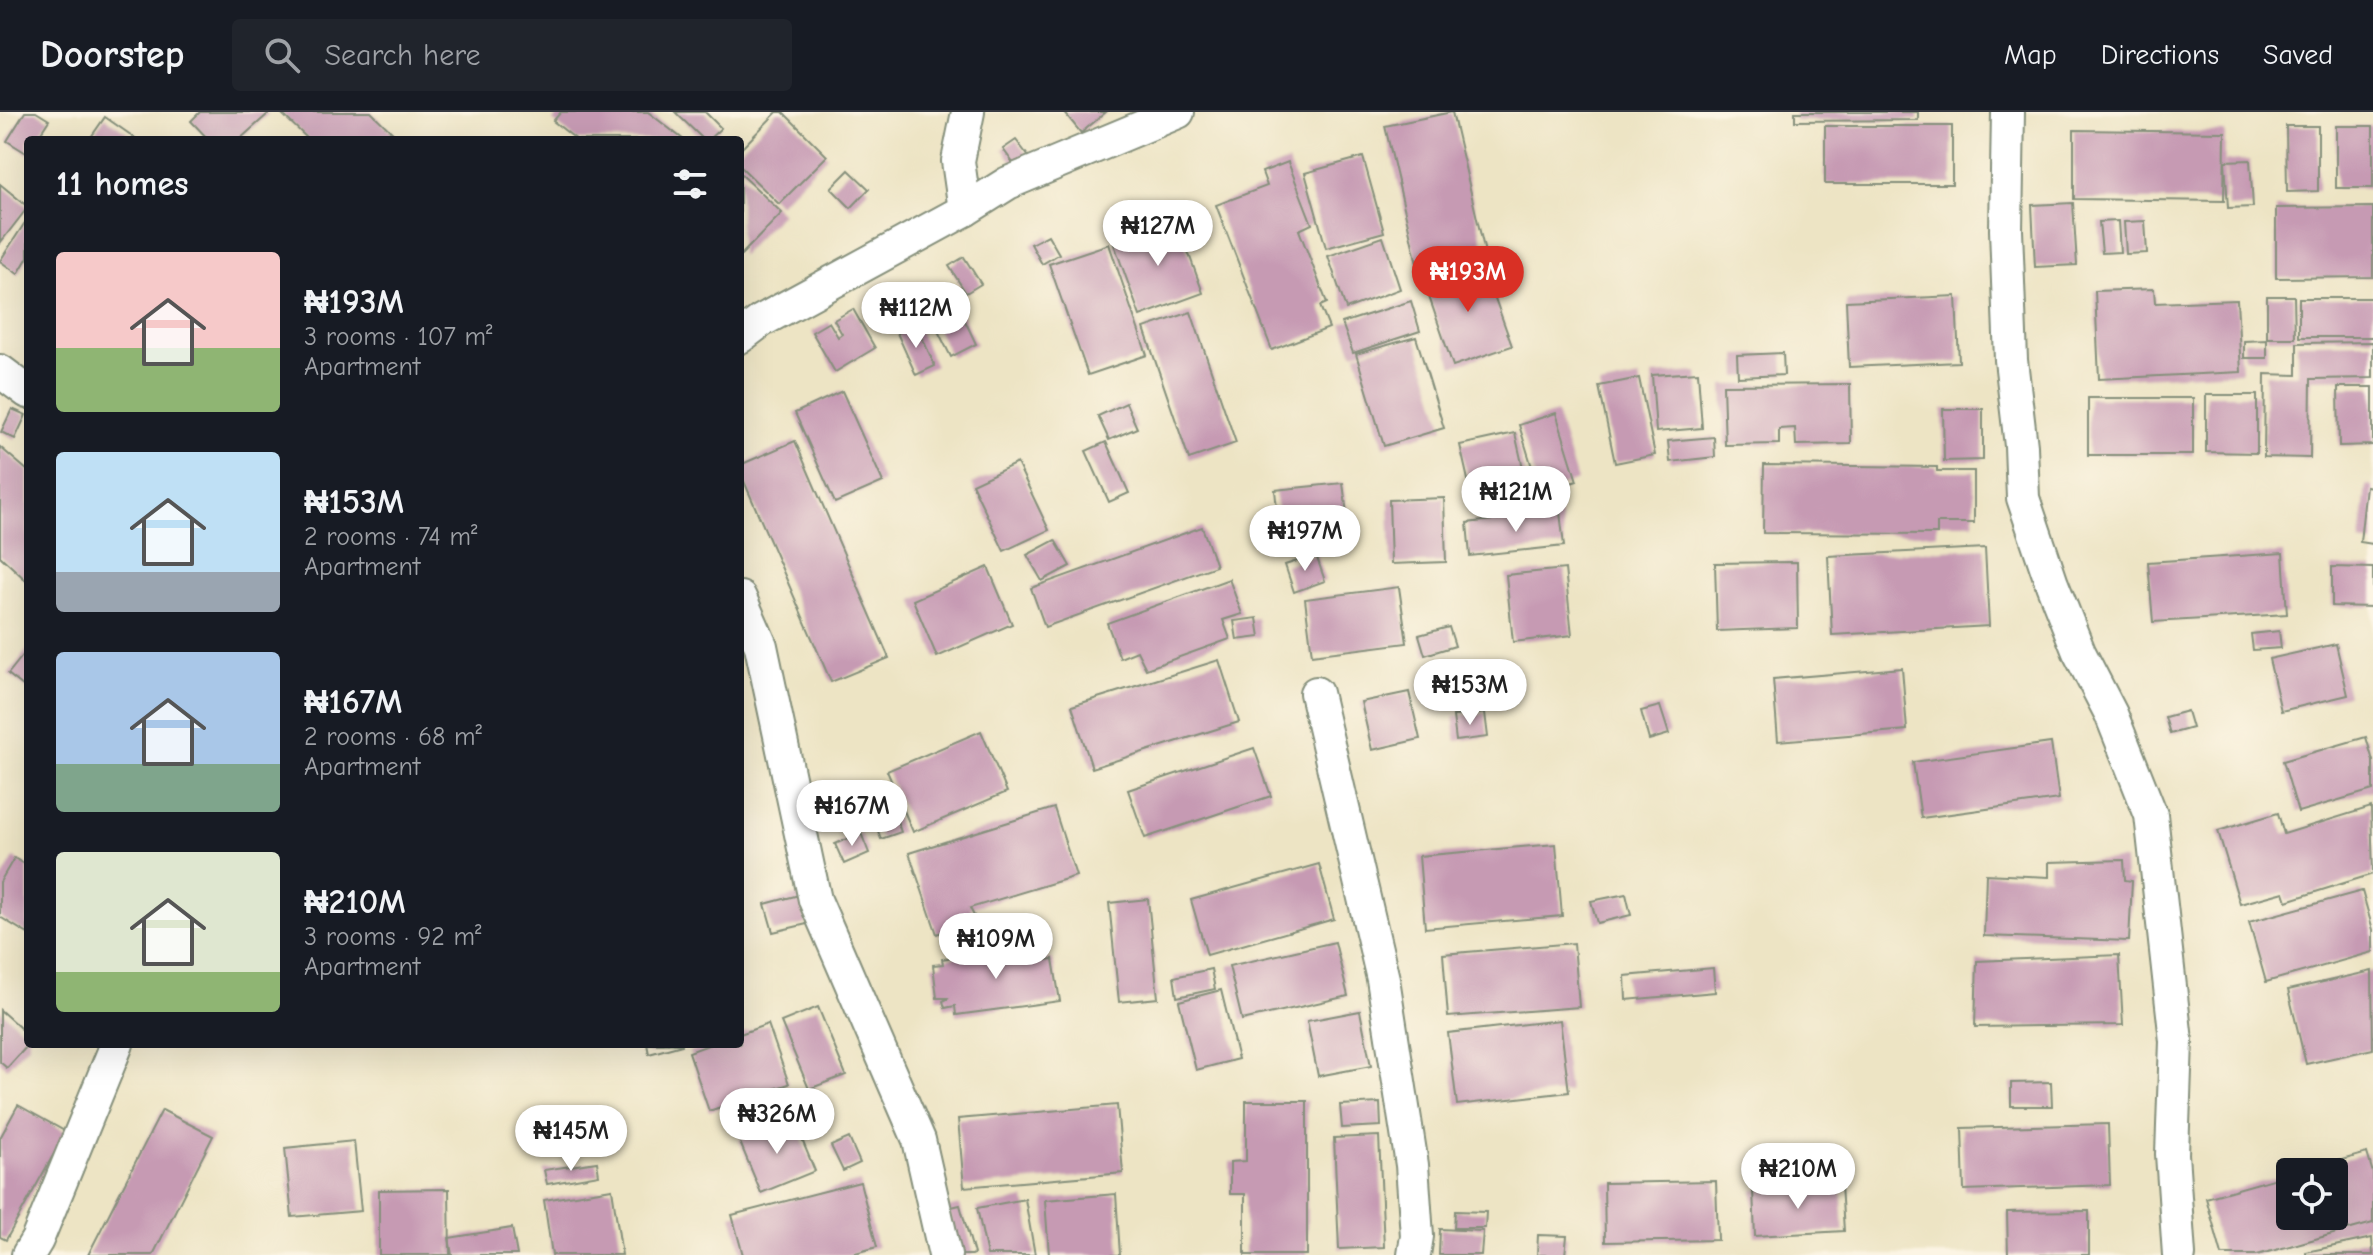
<!DOCTYPE html>
<html lang="en">
<head>
<meta charset="utf-8">
<style>
	body { margin:0; font-family:"Comic Neue",sans-serif; background:#20242c; color:#f1f3f6; height:100vh; display:flex; flex-direction:column; font-size:30px; white-space:nowrap }
	* { box-sizing:border-box; margin:0 }
	p { font-size:26px; color:#9ea1a6 }
	.icon { flex:none; width:44px; height:44px; fill:none; stroke:currentColor; stroke-width:2; stroke-linecap:round; stroke-linejoin:round }
	.map { position:relative; flex:1; overflow:hidden }
	.drawer { position:absolute; left:24px; top:24px; width:720px; height:912px; display:flex; flex-direction:column; background:#171b24; border-radius:8px; box-shadow:0 8px 32px #0002 }
	.drawer>* { flex:none }
	.buttons { position:absolute; left:2276px; top:1046px; display:grid; gap:16px }
	.buttons a { display:grid; place-items:center; width:72px; height:72px; border-radius:8px; background:#171b24; box-shadow:0 8px 32px #0002; font-size:40px }
	.price { position:absolute; translate:-50% -68px; padding:0 18px; border-radius:28px; background:#fff; color:#222; font-size:26px; line-height:52px; filter:drop-shadow(0 2px 4px #0008) }
	.price::after { content:''; position:absolute; left:50%; top:48px; width:24px; height:18px; margin-left:-12px; background:inherit; clip-path:polygon(0 0,100% 0,50% 100%) }
	.price.on { background:#d93025; color:#fff }
	ul { padding:0; list-style:none }
	li { display:flex; align-items:center; gap:24px; height:200px; padding:0 32px }
	li span { display:grid; place-items:center; flex:none; width:224px; height:160px; border-radius:8px; color:#555 }
	li>.icon { margin-inline-start:auto }
	span .icon { width:96px; height:96px; fill:#fffc; stroke-width:1 }
	li b { font-size:34px }
	h2 { display:flex; justify-content:space-between; align-items:center; height:96px; padding:0 32px; font-size:34px }
	header { display:flex; align-items:center; gap:48px; box-sizing:border-box; height:112px; padding:0 40px; background:#171b24; border-bottom:2px solid #363941 }
	header strong { font-size:38px }
	nav { display:flex; gap:44px; margin-inline-start:auto; font-size:28px }
	.search { width:560px; height:72px; background:#20242c; display:flex; align-items:center; gap:20px; box-sizing:border-box; padding:0 28px; border-radius:8px; color:#9ea1a6; font-size:30px }
	.map>svg:first-child { display:block }
	.building { fill:#c69ab3 }
	.lines { fill:none; stroke-linecap:round; stroke-linejoin:round }
	.minor-casing { stroke:#86907c; stroke-width:36 }
	.minor { stroke:#fff; stroke-width:32 }
</style>
</head>
<body>
<header>
<strong>Doorstep</strong>
<div class="search"><svg class="icon" aria-label="search" viewBox="0 0 24 24"><circle cx="10" cy="10" r="6"/><path d="M15 15l6 6"/></svg>Search here</div>
<nav><a>Map</a><a>Directions</a><a>Saved</a></nav>
</header>
<div class="map">
<svg width="2373" height="1143" viewBox="0 0 2373 1143">
	<rect width="100%" height="100%" fill="#fcf5e5"/>
	<filter id="ink" filterUnits="userSpaceOnUse"><feTurbulence type="fractalNoise" baseFrequency=".0125" numOctaves="2"/><feDisplacementMap in="SourceGraphic" scale="16" xChannelSelector="R" yChannelSelector="G"/><feConvolveMatrix kernelMatrix="1 2 1 2 8 2 1 2 1" color-interpolation-filters="sRGB"/></filter>
	<filter id="wash" filterUnits="userSpaceOnUse"><feTurbulence type="fractalNoise" baseFrequency=".006" numOctaves="4" result="noise"/><feDisplacementMap in="SourceGraphic" scale="32" xChannelSelector="R" yChannelSelector="G"/><feGaussianBlur stdDeviation="1.8" result="paint"/><feColorMatrix in="noise" values="0 0 0 0 0 0 0 0 0 0 0 0 0 0 0 0 0 1.4 0 .05"/><feComposite in="paint" operator="in"/></filter>
	<g filter="url(#wash)">
		<rect width="100%" height="100%" fill="#ede4c4"/>
		<g id="blocks">
			<g class="building">
				<path d="M25 0H36L49 8 36 28H28V42L7 29Z"/>
				<path d="M200 0H267L268 2 239 28H209L191 9Z"/>
				<path d="M280 0H371L400 28H309Z"/>
				<path d="M561 0H648L684 28H577L553 9Z"/>
				<path d="M675 0H705L721 16 708 28H704Z"/>
				<path d="M777 0H783L827 44 779 92 740 54V38Z"/>
				<path d="M1064 0H1106L1081 21Z"/>
				<path d="M1452 0 1486 145 1419 160 1385 14Z"/>
				<path d="M1795 0H1918V8L1795 9Z"/>
				<path d="M105 5 138 28H89Z"/>
				<rect x="1825" y="14" width="127" height="58"/>
				<path d="M2286 14H2318V79L2287 80Z"/>
				<rect x="2336" y="14" width="37" height="62"/>
				<path d="M2074 18 2225 20 2224 89 2074 87Z"/>
				<path d="M1016 28 1032 49 1019 59 1003 37Z"/>
				<path d="M1363 45 1384 120 1326 136 1305 61Z"/>
				<path d="M2250 48 2253 95 2228 96 2225 49Z"/>
				<path d="M1288 50 1312 112 1299 118 1327 191 1320 194 1329 216 1272 238 1216 93 1267 74 1262 60Z"/>
				<path d="M849 58 869 77 851 96 831 76Z"/>
				<path d="M740 61 782 101 740 144Z"/>
				<path d="M0 72 28 95 0 131Z"/>
				<path d="M2073 91 2077 153 2035 155 2032 93Z"/>
				<path d="M2373 95V165L2276 166V96Z"/>
				<path d="M26 109 28 110V145L18 162 0 149Z"/>
				<path d="M1177 109 1203 181 1140 204 1114 132Z"/>
				<path d="M2118 109 2120 140 2102 141 2099 110Z"/>
				<path d="M2145 109 2147 141 2126 142 2124 110Z"/>
				<path d="M1048 123 1059 142 1042 152 1031 132Z"/>
				<path d="M1383 125 1400 177 1346 197 1328 144Z"/>
				<path d="M1109 132 1147 243 1088 263 1049 152Z"/>
				<path d="M964 145 981 172 966 181 949 154Z"/>
				<path d="M1482 150 1512 234 1453 254 1424 170Z"/>
				<path d="M2154 177 2155 191 2237 188 2241 260 2099 267 2095 179Z"/>
				<path d="M1956 184 1959 250 1849 255 1846 189Z"/>
				<path d="M2267 184H2294L2295 226H2267Z"/>
				<rect x="2299" y="186" width="74" height="39"/>
				<path d="M1411 189 1420 219 1353 241 1342 211Z"/>
				<path d="M853 197 875 236 835 260 812 220 829 210 838 225 842 222 834 208Z"/>
				<path d="M960 198 976 232 951 245 934 211Z"/>
				<path d="M1191 200 1236 331 1189 347 1144 216Z"/>
				<path d="M916 212 935 254 916 263 897 221Z"/>
				<path d="M1416 225 1444 316 1384 334 1356 242Z"/>
				<path d="M2267 228V246H2244V229Z"/>
				<path d="M2373 230V266L2311 267 2310 346 2264 345 2265 262 2297 263V231Z"/>
				<path d="M1783 241 1784 263 1738 265 1737 243Z"/>
				<path d="M1698 260 1702 316 1656 320 1652 263Z"/>
				<path d="M1639 266 1655 343 1615 351 1599 274Z"/>
				<path d="M1850 272 1851 332 1796 333 1795 316 1779 317V332L1725 333 1723 273Z"/>
				<path d="M2338 275H2373V333L2339 334Z"/>
				<path d="M842 279 883 370 835 391 795 301Z"/>
				<path d="M2206 283H2257V341L2206 340Z"/>
				<rect x="2088" y="286" width="105" height="57"/>
				<path d="M1126 291 1137 316 1109 328 1098 304Z"/>
				<path d="M12 297 26 303 15 327 1 320Z"/>
				<path d="M1943 297H1983V348L1944 349Z"/>
				<path d="M1556 301 1577 369 1540 381 1519 313Z"/>
				<path d="M1515 321 1531 391 1476 403 1460 333Z"/>
				<path d="M1714 325 1715 345 1670 350 1668 329Z"/>
				<path d="M795 329 889 546 831 570 740 360V353Z"/>
				<path d="M1106 330 1129 381 1109 390 1086 339Z"/>
				<path d="M0 335 28 359V470L0 444Z"/>
				<path d="M1017 351 1049 418 1004 439 972 372Z"/>
				<path d="M1764 353 1937 355V359H1974V411H1937V422L1763 421Z"/>
				<path d="M1343 371 1349 418 1280 427 1275 378Z"/>
				<path d="M2366 374 2373 375V432L2360 430Z"/>
				<path d="M1444 386 1446 450 1391 452 1389 388Z"/>
				<path d="M1560 400 1564 434 1470 444 1467 411Z"/>
				<path d="M1202 415 1216 454 1045 515 1031 476Z"/>
				<path d="M1055 428 1070 454 1042 469 1027 443Z"/>
				<path d="M1985 436 1989 514 1832 523 1828 444Z"/>
				<path d="M2283 441 2287 502 2153 510 2148 450Z"/>
				<path d="M1316 443 1325 469 1294 480 1285 453Z"/>
				<path d="M1797 450 1798 516 1717 519 1715 451Z"/>
				<path d="M988 455 1012 512 937 545 913 488Z"/>
				<path d="M2332 455 2373 456V495L2332 494Z"/>
				<path d="M1565 457 1572 523 1513 530 1506 463Z"/>
				<path d="M1229 467 1242 502 1223 508 1230 527 1146 557 1137 539 1120 546 1107 511Z"/>
				<path d="M1399 475 1407 531 1312 543 1305 487Z"/>
				<path d="M1257 506 1260 525 1237 528 1234 509Z"/>
				<path d="M1449 515 1455 534 1425 543 1419 523Z"/>
				<path d="M2279 519 2281 536 2253 538 2251 522Z"/>
				<path d="M2336 532 2348 583 2281 599 2269 547Z"/>
				<path d="M28 537V578L8 562Z"/>
				<path d="M1219 548 1239 610 1092 656 1072 594Z"/>
				<path d="M1504 553V583L1460 585V554Z"/>
				<path d="M1902 556 1907 618 1778 629 1773 567Z"/>
				<path d="M1409 580 1420 627 1372 638 1361 590Z"/>
				<path d="M1660 594 1669 622 1649 628 1641 599Z"/>
				<path d="M2187 599 2192 616 2170 622 2165 605Z"/>
				<path d="M1485 601 1488 625 1456 629 1453 604Z"/>
				<path d="M981 619 1007 680 913 720 887 659Z"/>
				<path d="M2366 625 2373 649V678L2298 700 2283 649Z"/>
				<path d="M2051 631 2059 687 1921 706 1913 650Z"/>
				<path d="M1254 636 1271 684 1145 726 1128 678Z"/>
				<path d="M870 673 871 677 884 673 901 720 881 727 868 692 836 703 831 686Z"/>
				<path d="M2371 695 2373 762 2287 789 2284 780 2240 792 2218 719 2278 701 2284 722Z"/>
				<path d="M1054 696 1076 764 970 796 975 806 937 822 909 741Z"/>
				<path d="M861 721 869 741 844 752 835 732Z"/>
				<path d="M1556 732 1562 804 1425 816 1419 744Z"/>
				<path d="M14 746 28 754V822L0 805V770Z"/>
				<path d="M2124 748 2125 768 2132 769 2129 829 1984 824 1986 762 2049 765V750Z"/>
				<path d="M1319 752 1334 807 1207 843 1191 788Z"/>
				<path d="M2362 779 2373 818V840L2266 870 2249 810Z"/>
				<path d="M1626 782 1631 803 1597 811 1591 789Z"/>
				<path d="M799 783 807 812 773 820 765 792Z"/>
				<path d="M1148 787 1158 886 1119 890 1109 791Z"/>
				<path d="M1335 830 1348 884 1242 908 1229 854Z"/>
				<path d="M1574 831 1579 895 1448 905 1443 842Z"/>
				<path d="M1027 833 1033 850 1053 847 1060 889 956 903 955 894 945 896 943 889 949 886H937L933 853 943 852 942 847Z"/>
				<path d="M2119 843 2123 913 1975 915 1977 849Z"/>
				<path d="M1713 856 1715 880 1626 888 1625 864Z"/>
				<path d="M1211 857 1215 877 1177 885 1174 865Z"/>
				<path d="M2372 859 2373 937 2306 952 2288 878Z"/>
				<path d="M1221 878 1238 947 1196 958 1179 889Z"/>
				<path d="M818 895 846 963 809 977 781 910Z"/>
				<path d="M0 898 28 923V933L7 956 0 950Z"/>
				<path d="M1360 899 1371 954 1318 964 1307 909Z"/>
				<path d="M1560 908 1569 980 1457 993 1448 921Z"/>
				<path d="M768 912 789 972 709 999 689 940 711 932H740V922Z"/>
				<path d="M647 932H682V933L649 942Z"/>
				<path d="M2051 970 2052 994H2011V971Z"/>
				<path d="M1246 989H1307V1143H1245V1082H1230V1050L1246 1049Z"/>
				<path d="M1380 991 1381 1014 1342 1016 1340 993Z"/>
				<path d="M18 993 66 1020 6 1128 0 1125V1026Z"/>
				<path d="M1117 993 1123 1061 964 1075 958 1007Z"/>
				<path d="M162 998 213 1024 153 1143H88Z"/>
				<path d="M793 1006 815 1059 761 1081 739 1028Z"/>
				<path d="M2108 1012 2110 1073 1964 1078 1962 1016Z"/>
				<path d="M1379 1024 1384 1135 1339 1137 1334 1026Z"/>
				<path d="M849 1026 860 1051 843 1059 831 1034Z"/>
				<path d="M354 1029 361 1099 292 1105 285 1036Z"/>
				<path d="M2367 1041 2373 1061V1111L2257 1143H2222L2206 1086 2290 1062V1104H2334V1060L2302 1059Z"/>
				<path d="M597 1050 599 1063 547 1072 544 1058Z"/>
				<path d="M1716 1069 1718 1128 1605 1130 1604 1071Z"/>
				<path d="M860 1070 877 1135 848 1143H743L732 1103Z"/>
				<path d="M1841 1073 1844 1119 1755 1124 1753 1078Z"/>
				<path d="M449 1077 450 1143H379V1078Z"/>
				<path d="M612 1077 622 1143H552L544 1088Z"/>
				<path d="M1116 1082 1120 1143H1049L1045 1088Z"/>
				<path d="M1025 1087 1035 1143H987L977 1096Z"/>
				<path d="M960 1093 974 1142 972 1143H961L947 1096Z"/>
				<path d="M1455 1099 1486 1100 1485 1116H1454Z"/>
				<path d="M2089 1099V1143H2008L2007 1100Z"/>
				<path d="M512 1116 517 1143H452L449 1126Z"/>
				<path d="M1440 1117 1483 1119 1481 1143H1439Z"/>
				<path d="M1538 1123 1567 1124 1565 1143H1537Z"/>
				<path d="M2372 1126 2373 1143H2306V1140Z"/>
			</g>
		</g>
	</g>
	<g filter="url(#ink)">
		<use href="#blocks" fill-opacity="0" stroke="#86907c" stroke-width="2"/>
		<g class="lines">
			<defs>
				<g id="minor">
					<path d="M2008 0 2006 118 2011 248 2021 334 2023 386 2052 472 2079 540 2111 602 2151 703 2176 929 2172 1042 2179 1143"/>
					<path d="M965 98 958 49 968 0"/>
					<path d="M740 225 761 209 965 98 1008 71 1178 0"/>
					<path d="M0 259 28 280"/>
					<path d="M740 486 761 534 815 788 919 1028 945 1143"/>
					<path d="M1316 581 1383 867 1412 1053 1417 1124 1414 1143"/>
					<path d="M28 1143 37 1128 117 932"/>
				</g>
			</defs>
			<use href="#minor" class="minor-casing"/>
			<use href="#minor" class="minor"/>
		</g>
	</g>
</svg>
<div class="buttons">
<a><svg class="icon" aria-label="locate" viewBox="0 0 24 24"><circle cx="12" cy="12" r="6"/><path d="M12 2v4M12 18v4M2 12h4M18 12h4"/></svg></a>
</div>
<b class="price" style="left:1158px;top:156px">₦127M</b>
<b class="price on" style="left:1468px;top:202px">₦193M</b>
<b class="price" style="left:916px;top:238px">₦112M</b>
<b class="price" style="left:1516px;top:422px">₦121M</b>
<b class="price" style="left:1305px;top:461px">₦197M</b>
<b class="price" style="left:1470px;top:615px">₦153M</b>
<b class="price" style="left:852px;top:736px">₦167M</b>
<b class="price" style="left:996px;top:869px">₦109M</b>
<b class="price" style="left:777px;top:1044px">₦326M</b>
<b class="price" style="left:571px;top:1061px">₦145M</b>
<b class="price" style="left:1798px;top:1099px">₦210M</b>
<section class="drawer">
<h2>11 homes<svg class="icon" aria-label="filters" viewBox="0 0 24 24"><path d="M4 7h16M4 17h16"/><circle cx="9" cy="7" r="2"/><circle cx="15" cy="17" r="2"/></svg></h2>
<ul>
<li><span style="background:linear-gradient(#f6c9c9 60%,#8fb573 0)"><svg class="icon" aria-label="home" viewBox="0 0 24 24"><path d="M3 11l9-7 9 7M6 9v11h12V9"/></svg></span><div><b>₦193M</b><p>3 rooms · 107 m²</p><p>Apartment</p></div></li>
<li><span style="background:linear-gradient(#bfe0f5 75%,#9aa5b1 0)"><svg class="icon" aria-label="home" viewBox="0 0 24 24"><path d="M3 11l9-7 9 7M6 9v11h12V9"/></svg></span><div><b>₦153M</b><p>2 rooms · 74 m²</p><p>Apartment</p></div></li>
<li><span style="background:linear-gradient(#a9c7e8 70%,#7fa58c 0)"><svg class="icon" aria-label="home" viewBox="0 0 24 24"><path d="M3 11l9-7 9 7M6 9v11h12V9"/></svg></span><div><b>₦167M</b><p>2 rooms · 68 m²</p><p>Apartment</p></div></li>
<li><span style="background:linear-gradient(#dfe7d0 75%,#8fb573 0)"><svg class="icon" aria-label="home" viewBox="0 0 24 24"><path d="M3 11l9-7 9 7M6 9v11h12V9"/></svg></span><div><b>₦210M</b><p>3 rooms · 92 m²</p><p>Apartment</p></div></li>
</ul>
</section>
</div>
</body>
</html>
